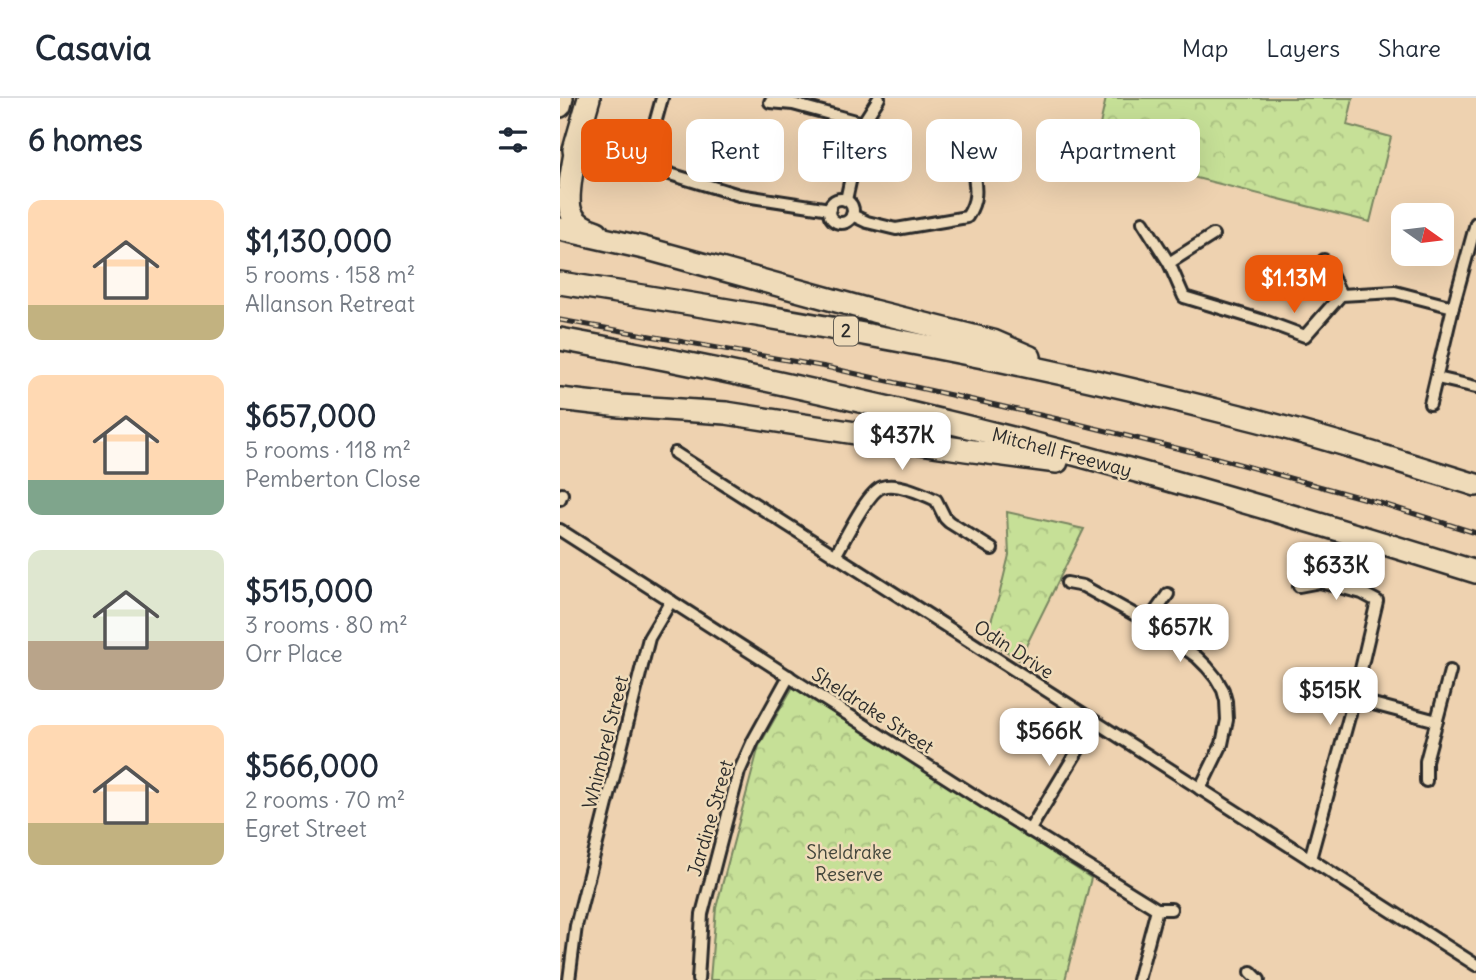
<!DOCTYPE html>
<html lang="en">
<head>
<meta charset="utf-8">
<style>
	body { margin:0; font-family:Delius,sans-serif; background:#f6f6f7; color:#1f2937; height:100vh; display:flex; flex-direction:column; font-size:26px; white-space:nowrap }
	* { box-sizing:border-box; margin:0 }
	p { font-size:23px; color:#747a83 }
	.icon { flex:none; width:38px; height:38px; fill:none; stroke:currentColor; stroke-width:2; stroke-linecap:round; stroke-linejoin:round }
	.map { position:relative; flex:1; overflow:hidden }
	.sheet { display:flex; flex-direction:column; background:#fff; width:560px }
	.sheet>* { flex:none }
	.banner { position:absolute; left:21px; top:21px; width:665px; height:63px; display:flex; gap:14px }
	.needle { width:46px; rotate:104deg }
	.controls { position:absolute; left:831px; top:105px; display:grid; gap:14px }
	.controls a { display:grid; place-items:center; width:63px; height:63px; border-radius:14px; background:#fff; box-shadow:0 7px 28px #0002; font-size:35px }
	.price { position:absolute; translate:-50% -60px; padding:0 16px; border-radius:14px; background:#fff; color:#222; font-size:23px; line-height:46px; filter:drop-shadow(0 2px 4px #0008) }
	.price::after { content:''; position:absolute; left:50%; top:42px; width:21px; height:16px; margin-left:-10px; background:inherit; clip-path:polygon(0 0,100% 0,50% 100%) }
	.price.on { background:#ea580c; color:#fff }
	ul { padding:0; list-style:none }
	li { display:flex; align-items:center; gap:21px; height:175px; padding:0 28px }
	li span { display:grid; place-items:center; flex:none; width:196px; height:140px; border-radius:14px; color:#555 }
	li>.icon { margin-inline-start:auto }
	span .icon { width:84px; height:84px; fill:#fffc; stroke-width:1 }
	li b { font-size:30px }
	h2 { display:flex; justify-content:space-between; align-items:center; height:84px; padding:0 28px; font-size:30px }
	.pill { padding:0 24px; border-radius:14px; background:#fff; box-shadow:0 7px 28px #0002; font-size:24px; line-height:63px }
	.pill.on { background:#ea580c; color:#fff }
	header { display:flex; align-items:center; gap:42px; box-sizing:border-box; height:98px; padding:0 35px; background:#fff; border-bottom:2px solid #e0e1e3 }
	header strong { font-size:33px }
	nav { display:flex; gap:38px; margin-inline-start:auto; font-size:24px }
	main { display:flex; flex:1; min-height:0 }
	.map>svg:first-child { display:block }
	.park { fill:url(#park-crowns); stroke:#788661; stroke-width:2 }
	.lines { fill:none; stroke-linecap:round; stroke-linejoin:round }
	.street-casing { stroke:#2b2b2b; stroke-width:16 }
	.highway-casing { stroke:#2b2b2b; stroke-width:26 }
	.street { stroke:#efdbb9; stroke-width:10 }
	.highway { stroke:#efdbb9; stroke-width:21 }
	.rail-casing { stroke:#2b2b2b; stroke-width:5 }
	.rail { stroke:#efdbb9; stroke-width:2.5; stroke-dasharray:8; stroke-linecap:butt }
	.labels { text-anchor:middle; stroke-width:5; stroke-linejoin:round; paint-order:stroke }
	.shield { fill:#efdbb9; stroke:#666056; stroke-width:2 }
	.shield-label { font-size:18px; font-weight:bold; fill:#2b2b2b }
	.street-label { font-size:19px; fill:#2b2b2b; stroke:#efdbb9 }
	.park-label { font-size:19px; fill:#42463b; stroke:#efdbb9 }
</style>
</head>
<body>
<header>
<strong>Casavia</strong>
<nav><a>Map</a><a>Layers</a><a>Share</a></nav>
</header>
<main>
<section class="sheet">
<h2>6 homes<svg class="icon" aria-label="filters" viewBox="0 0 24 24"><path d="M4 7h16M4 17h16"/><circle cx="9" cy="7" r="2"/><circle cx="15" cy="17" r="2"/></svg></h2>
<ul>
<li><span style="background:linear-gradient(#ffd9b3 75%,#c2b280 0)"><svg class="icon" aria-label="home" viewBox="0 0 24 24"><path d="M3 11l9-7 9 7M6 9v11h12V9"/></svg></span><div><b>$1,130,000</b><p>5 rooms · 158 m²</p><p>Allanson Retreat</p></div></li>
<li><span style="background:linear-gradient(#ffd9b3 75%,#7fa58c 0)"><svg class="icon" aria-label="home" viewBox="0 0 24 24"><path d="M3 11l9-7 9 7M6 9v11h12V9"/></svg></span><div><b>$657,000</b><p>5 rooms · 118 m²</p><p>Pemberton Close</p></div></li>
<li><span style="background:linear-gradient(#dfe7d0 65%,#b9a48a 0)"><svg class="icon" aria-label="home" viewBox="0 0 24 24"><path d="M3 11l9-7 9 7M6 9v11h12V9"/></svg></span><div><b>$515,000</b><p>3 rooms · 80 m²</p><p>Orr Place</p></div></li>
<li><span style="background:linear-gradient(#ffd9b3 70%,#c2b280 0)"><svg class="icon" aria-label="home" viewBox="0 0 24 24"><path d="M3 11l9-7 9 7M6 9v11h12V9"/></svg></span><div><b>$566,000</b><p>2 rooms · 70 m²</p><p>Egret Street</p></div></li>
</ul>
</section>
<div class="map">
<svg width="916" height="882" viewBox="0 0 916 882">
	<defs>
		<pattern id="park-crowns" width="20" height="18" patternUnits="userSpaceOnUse" patternTransform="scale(1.75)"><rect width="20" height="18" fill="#c6e097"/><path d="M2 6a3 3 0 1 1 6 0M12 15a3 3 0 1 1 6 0" fill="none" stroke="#aac082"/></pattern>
	</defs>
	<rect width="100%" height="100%" fill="#eed2b0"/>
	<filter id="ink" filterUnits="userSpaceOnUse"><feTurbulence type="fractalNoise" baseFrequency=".0143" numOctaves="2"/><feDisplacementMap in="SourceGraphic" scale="14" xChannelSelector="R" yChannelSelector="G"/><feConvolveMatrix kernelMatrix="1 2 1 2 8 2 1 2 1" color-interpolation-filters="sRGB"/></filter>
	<g filter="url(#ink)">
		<g class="park">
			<path d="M546 0H793L787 27 831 39 810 124 534 54Z"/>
			<path d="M447 414 524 431 459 562 426 539 439 498 449 457Z"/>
			<path d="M234 587 531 780 505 882H150L156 810 199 648Z"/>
		</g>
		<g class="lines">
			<defs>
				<g id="street">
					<path d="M102 0 86 58C87 67 92 70 100 73L179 97 270 111"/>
					<path d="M210 4 233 6 303 25"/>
					<circle cx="281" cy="113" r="12"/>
					<path d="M286 102 303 25 319 0"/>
					<path d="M292 117 307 124 336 131 407 119C420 99 415 87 412 64"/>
					<path d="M583 124 609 165 624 199 707 224 745 238 781 197 835 194 893 209"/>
					<path d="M764 162 781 197"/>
					<path d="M609 165 653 137"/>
					<path d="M877 280 916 289"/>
					<path d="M870 306 893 209 916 125"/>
					<path d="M115 355 916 867"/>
					<path d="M0 401 2 396"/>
					<path d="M0 432 437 712 597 811H611"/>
					<path d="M275 458C284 443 307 394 322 389 337 384 363 396 376 402L385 420 389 424 432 451"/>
					<path d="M507 485 523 488 588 524 637 559 647 569 656 580 663 592 666 603 667 622 662 646 640 691"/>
					<path d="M739 488 760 484 802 495 817 503 794 601 750 761"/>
					<path d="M588 524 608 496"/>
					<path d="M794 601 877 623"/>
					<path d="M866 683V663L890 573"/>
					<path d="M469 733 535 624"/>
					<path d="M691 874 699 882"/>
					<path d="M9 882 16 828 89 540 111 503"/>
					<path d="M138 882 142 816 179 674 193 643 229 578"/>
					<path d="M578 882 597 811"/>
				</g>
				<g id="highway">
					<path d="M0 8 2 0"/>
					<path d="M18 40C15 57 5 99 11 114 15 125 27 131 37 134"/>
					<path d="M14 52 29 0"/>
					<path d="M0 131 84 150 313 213 433 243 470 259"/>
					<path d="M0 185C225 220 451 259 672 316 754 336 835 362 916 387"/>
					<path d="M0 241C197 277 393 322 587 376 697 407 807 440 916 474"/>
					<path d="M0 301 60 308 166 315 406 352 497 364"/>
				</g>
			</defs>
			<use href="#street" class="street-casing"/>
			<use href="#highway" class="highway-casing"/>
			<use href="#street" class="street"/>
			<use href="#highway" class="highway"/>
			<defs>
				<path id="rail" d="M0 222 266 269 498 321 657 360 820 405 916 435"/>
			</defs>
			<use href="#rail" class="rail-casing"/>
			<use href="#rail" class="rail"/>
		</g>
	</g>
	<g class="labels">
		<rect class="shield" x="274" y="218.5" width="24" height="29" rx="5"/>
		<g class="shield-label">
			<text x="286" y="239">2</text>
		</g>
		<g class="street-label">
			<text transform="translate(502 354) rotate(15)" y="7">Mitchell Freeway</text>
			<text transform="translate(454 551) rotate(33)" y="7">Odin Drive</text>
			<text transform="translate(313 612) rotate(33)" y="7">Sheldrake Street</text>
			<text transform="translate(45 644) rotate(-76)" y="7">Whimbrel Street</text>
			<text transform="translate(150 720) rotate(-74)" y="7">Jardine Street</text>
		</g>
		<g class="park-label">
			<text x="289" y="761">Sheldrake<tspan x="289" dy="22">Reserve</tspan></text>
		</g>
	</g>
</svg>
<div class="controls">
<a><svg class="needle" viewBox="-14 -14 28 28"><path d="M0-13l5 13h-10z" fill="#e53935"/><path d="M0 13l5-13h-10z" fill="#747a83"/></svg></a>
</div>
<b class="price on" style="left:734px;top:217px">$1.13M</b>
<b class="price" style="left:342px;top:374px">$437K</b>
<b class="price" style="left:776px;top:504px">$633K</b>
<b class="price" style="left:620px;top:566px">$657K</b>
<b class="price" style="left:770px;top:629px">$515K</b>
<b class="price" style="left:489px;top:670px">$566K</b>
<div class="banner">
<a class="pill on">Buy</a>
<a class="pill">Rent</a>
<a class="pill">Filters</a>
<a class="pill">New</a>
<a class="pill">Apartment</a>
</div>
</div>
</main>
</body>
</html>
